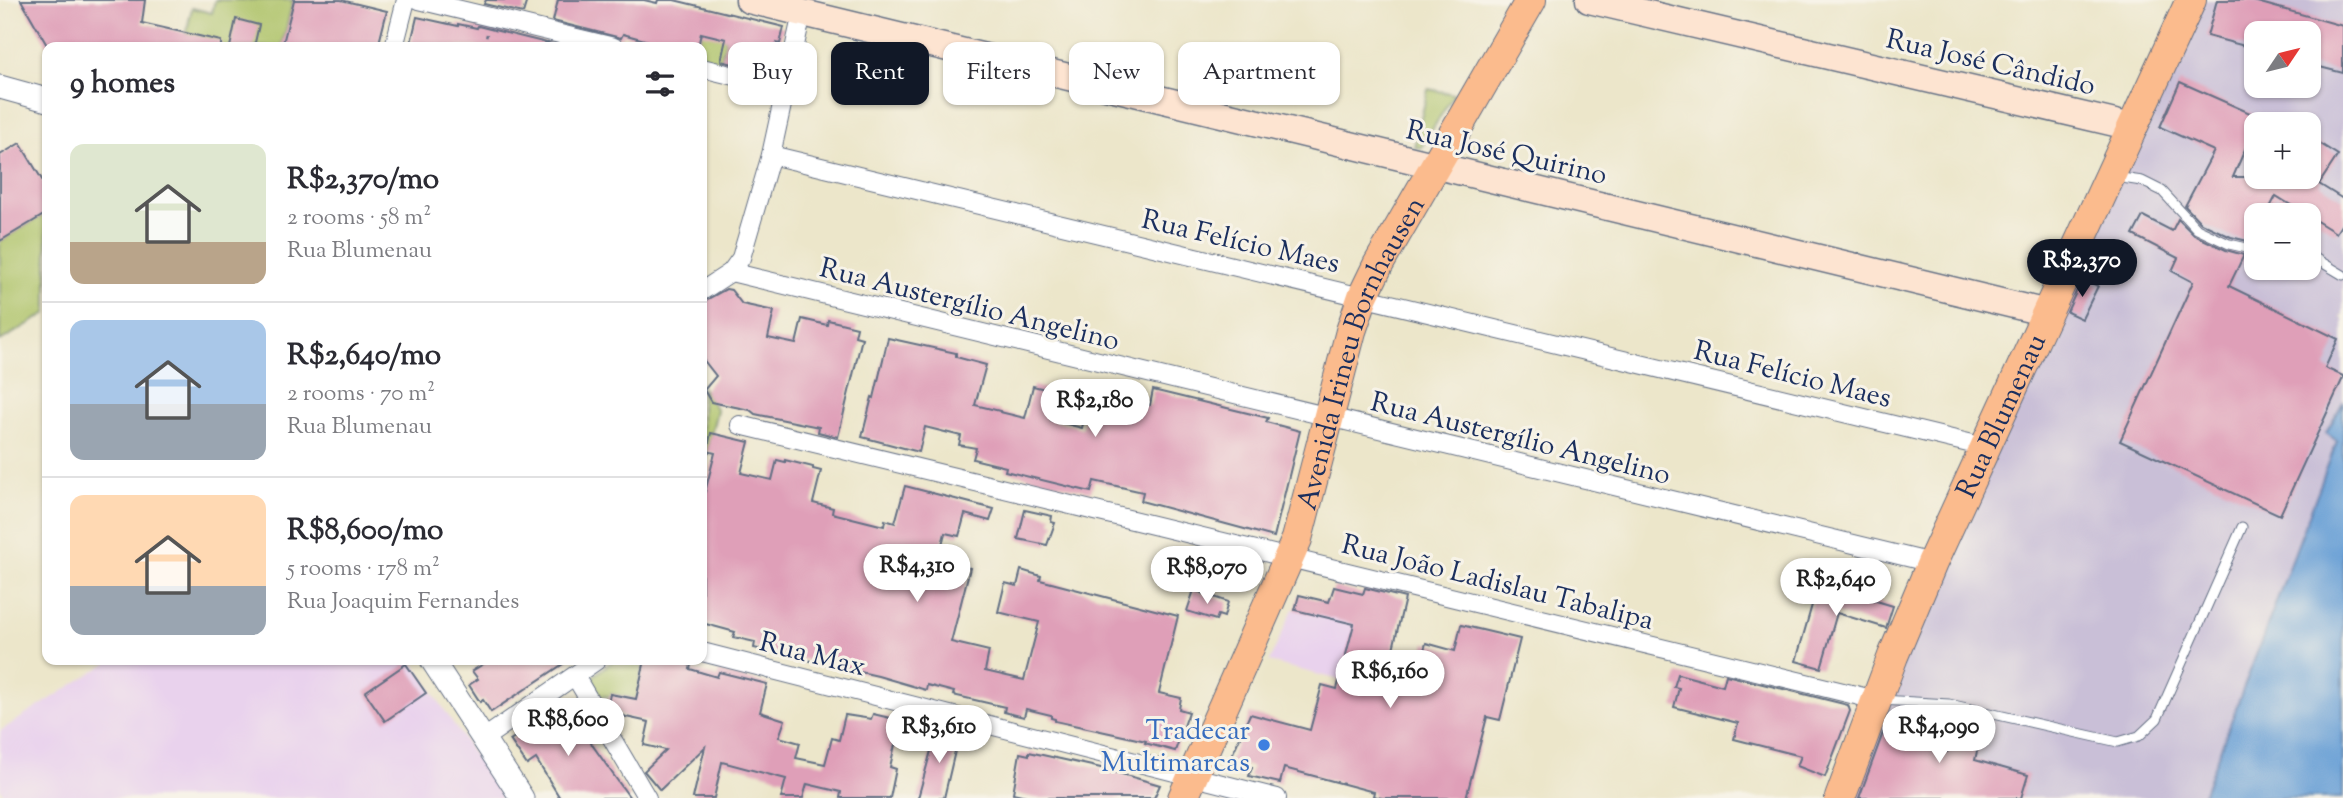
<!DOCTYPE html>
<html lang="en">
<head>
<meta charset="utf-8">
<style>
	body { margin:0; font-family:"Sorts Mill Goudy",serif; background:#f7f7f7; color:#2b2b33; height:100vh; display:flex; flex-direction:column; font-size:26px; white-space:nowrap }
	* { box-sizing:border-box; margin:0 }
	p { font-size:23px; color:#7c7c81 }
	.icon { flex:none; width:38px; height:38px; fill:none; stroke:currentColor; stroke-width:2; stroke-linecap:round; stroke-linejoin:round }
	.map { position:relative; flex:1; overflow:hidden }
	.panel { position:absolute; left:42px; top:42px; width:665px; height:623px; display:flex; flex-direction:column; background:#fff; border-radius:14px; box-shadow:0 2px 5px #0004 }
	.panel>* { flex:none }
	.top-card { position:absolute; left:728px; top:42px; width:665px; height:63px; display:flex; gap:14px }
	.needle { width:46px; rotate:55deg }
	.tools { position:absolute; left:2244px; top:21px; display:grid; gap:14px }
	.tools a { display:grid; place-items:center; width:77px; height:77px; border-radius:14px; background:#fff; box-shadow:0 2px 5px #0004; font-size:35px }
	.price { position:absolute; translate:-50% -60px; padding:0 16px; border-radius:24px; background:#fff; color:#222; font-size:23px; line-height:46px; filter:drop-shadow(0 2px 4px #0008) }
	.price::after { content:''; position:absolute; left:50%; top:42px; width:21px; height:16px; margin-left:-10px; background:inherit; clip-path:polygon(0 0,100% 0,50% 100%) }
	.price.active { background:#111827; color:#fff }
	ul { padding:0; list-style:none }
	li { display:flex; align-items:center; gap:21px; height:175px; padding:0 28px }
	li+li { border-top:2px solid #e1e1e2 }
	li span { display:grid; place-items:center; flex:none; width:196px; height:140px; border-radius:14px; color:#555 }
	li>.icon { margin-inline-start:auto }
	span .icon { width:84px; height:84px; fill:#fffc; stroke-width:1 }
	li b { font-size:30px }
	h2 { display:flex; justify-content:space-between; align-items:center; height:84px; padding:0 28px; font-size:30px }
	.chip { padding:0 24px; border-radius:14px; background:#fff; box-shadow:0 2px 5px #0004; font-size:24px; line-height:63px }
	.chip.active { background:#111827; color:#fff }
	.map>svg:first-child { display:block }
	.built { fill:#e9d2ed }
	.industrial { fill:#c9bfd7; fill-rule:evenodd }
	.green { fill:#adc267; stroke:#647862; stroke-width:2 }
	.water { fill:#679fd5; stroke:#41679a; stroke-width:2 }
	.building { fill:#df9fb8 }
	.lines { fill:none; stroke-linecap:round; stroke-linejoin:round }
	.service-casing { stroke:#646f84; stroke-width:11 }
	.minor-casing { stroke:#646f84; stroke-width:20 }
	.tertiary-casing { stroke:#646f84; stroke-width:25 }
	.secondary-casing { stroke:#646f84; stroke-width:29 }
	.primary-casing { stroke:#646f84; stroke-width:32 }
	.path { stroke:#646f84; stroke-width:2.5; stroke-dasharray:5 5; stroke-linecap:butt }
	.service { stroke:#fff; stroke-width:9 }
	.minor { stroke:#fff; stroke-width:18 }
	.tertiary { stroke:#fff; stroke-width:23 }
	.secondary { stroke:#fde4d1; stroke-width:26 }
	.primary { stroke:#fbbb8d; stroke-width:30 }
	.shop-dot { fill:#3f7fe0; stroke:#f7f3e8; stroke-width:2.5 }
	.labels { text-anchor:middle; stroke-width:6; stroke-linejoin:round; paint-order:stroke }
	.street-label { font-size:28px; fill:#1b2f5e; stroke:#f7f3e8 }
	.shop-label { font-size:28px; fill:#366cbe; stroke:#f7f3e8; text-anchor:end }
</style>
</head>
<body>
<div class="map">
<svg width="2343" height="798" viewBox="0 0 2343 798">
	<rect width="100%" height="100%" fill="#f7f3e8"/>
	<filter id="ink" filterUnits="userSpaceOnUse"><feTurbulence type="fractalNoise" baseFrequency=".0143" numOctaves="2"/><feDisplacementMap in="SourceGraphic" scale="14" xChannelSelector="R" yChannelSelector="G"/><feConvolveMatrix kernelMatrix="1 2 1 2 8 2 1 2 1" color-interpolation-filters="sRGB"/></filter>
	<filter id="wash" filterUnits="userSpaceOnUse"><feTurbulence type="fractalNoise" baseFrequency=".00686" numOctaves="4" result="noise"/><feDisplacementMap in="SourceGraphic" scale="28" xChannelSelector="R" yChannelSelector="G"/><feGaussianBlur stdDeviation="1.57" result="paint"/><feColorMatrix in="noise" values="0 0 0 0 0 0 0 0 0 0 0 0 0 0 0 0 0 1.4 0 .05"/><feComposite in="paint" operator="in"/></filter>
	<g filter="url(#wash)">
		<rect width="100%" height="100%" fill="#ece6ca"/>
		<g class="built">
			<path d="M1293 609 1355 624 1340 680 1269 662Z"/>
			<path d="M112 660H412L502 798H6L0 788V731Z"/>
		</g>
		<path class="industrial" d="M2197 0H2343V314L2341 317 2343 320V403L2326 433 2337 440 2202 798H1848L1898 657ZM2256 33H2308V86H2256ZM2256 124H2308V177H2256ZM2256 215H2308V268H2256Z"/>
		<g class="green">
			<path d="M215 0H293L282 47H209L211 40 186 34 192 8 212 13Z"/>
			<path d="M703 25 726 39 720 63 702 59V47H698Z"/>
			<path d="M1428 89 1454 94 1421 148 1414 147Z"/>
			<path d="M47 213V313L0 341V241Z"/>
			<path d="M702 388 717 410 702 473Z"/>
			<path d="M614 660H645L638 689 661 695 649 702 611 694 610 697 600 696 592 677Z"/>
		</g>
		<path class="water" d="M2343 403V798H2202L2337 441 2326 433Z"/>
		<g id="blocks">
			<g class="building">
				<path d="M21 0H145L142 23 221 41V47H48Z"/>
				<path d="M294 0H341L387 11 378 47H282Z"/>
				<path d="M486 0H527L523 13 484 4Z"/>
				<path d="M558 0H644L657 3 658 0H674L784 27 780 44 777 43 773 59 761 58 758 70 721 61 726 39 701 33 698 47H654L646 45 648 41 623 34 621 38 553 21Z"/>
				<path d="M2217 0H2250L2343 26V73L2308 64V33H2256V49L2207 36Z"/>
				<path d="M417 17 458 26V24L477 28 478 26 547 43V47L548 43 566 47H410Z"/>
				<path d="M236 19 259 25 254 47H230Z"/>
				<path d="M2180 82 2259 117 2233 177H2308V136L2338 155 2319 184 2343 199V222L2336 233 2276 196 2266 215H2256V236L2252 242 2231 237 2201 223 2185 206 2214 151 2160 127Z"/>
				<path d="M20 143 47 188V213L0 241V155Z"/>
				<path d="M2143 216 2172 231 2178 219 2194 235 2226 250 2244 255 2229 286 2338 339 2325 368 2343 376V378L2280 515 2120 441 2193 282 2172 271 2178 258 2133 235Z"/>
				<path d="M2082 279 2098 286 2082 319 2067 312Z"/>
				<path d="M726 289 731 290 742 304 774 311 768 338 796 344 802 319 827 325 828 320 857 327 855 336 862 338 838 437 818 432 819 427 755 414 750 410 711 402 704 390 716 376 702 358V302Z"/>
				<path d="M888 338 956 353V357L986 365 975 405 1000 411V412L1025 418 1033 386 1057 392 1051 420 1082 428 1091 390 1150 405 1153 390 1268 418 1266 422 1300 431 1274 537 1141 501 1143 492 1094 481 1091 492 1005 471 1006 467 973 459 976 448 959 445 961 436 925 427 919 452 862 437 872 397 874 398Z"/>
				<path d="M711 433 749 442 741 473 772 480 777 460 785 462V460L813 467V469L821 471 813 503 833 508 832 513 884 526 885 520 895 523 905 486 994 509 990 521 965 514 959 536 945 533 938 560 970 568 951 642 989 651 985 671 1024 680 1039 622 998 612 1005 583 1017 586 1021 570 1041 576 1040 580 1178 616 1159 693 1181 698 1179 709 1189 712 1175 751 1145 743 1146 741 1055 721V719L1051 718V715L1026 709 1024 717 1004 712 1005 707 953 695 954 692 927 685 926 690 878 676 754 648 755 642 733 637 735 632 702 623V491L705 492 715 453 707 451Z"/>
				<path d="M1025 510 1052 516 1051 522 1055 523 1047 545 1018 539Z"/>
				<path d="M1831 575 1847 579 1843 591 1893 606 1886 628 1837 613 1821 668 1796 661 1816 591 1826 593Z"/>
				<path d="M1334 587 1363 594 1365 588 1405 598 1385 683 1413 690 1426 643 1455 651 1461 625 1520 639 1500 720 1487 717 1466 798H1382L1373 796 1374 792 1284 768 1280 783 1249 776 1252 767 1229 762 1250 714 1310 730 1322 685 1337 689 1354 624 1295 610 1299 595 1329 602Z"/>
				<path d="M1194 590 1228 602 1224 617 1218 615 1216 620 1187 611Z"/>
				<path d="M490 660H569L491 712 483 700 480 702 469 685 478 679 472 671Z"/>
				<path d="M645 660H670L691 665 690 669 717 677 719 672 767 684 760 712 785 720 779 737 800 743 796 758 825 764 832 738 839 740 845 715 871 719 873 714 907 722 903 742 896 740 890 767 896 769 890 798H840L841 792 807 784 803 798H781L786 779 722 762 714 798H693L705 747 660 790 644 771 666 750 644 745 649 722 626 717 607 707 610 694 636 699Z"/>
				<path d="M406 664 426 693 385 721 365 692Z"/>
				<path d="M1678 674 1723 686 1726 675 1848 705 1850 711 1825 777 1797 766 1801 756 1734 739 1738 723 1674 707 1679 688 1674 687Z"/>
				<path d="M562 702 617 780 630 798H560L536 759 527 765 510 740 553 713 550 710Z"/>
				<path d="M1930 710 1951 712 1984 721 1975 760 2028 775 2021 798H1859L1883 733 1948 752 1916 722Z"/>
				<path d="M937 729 959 734 944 798H918Z"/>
				<path d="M1029 752 1101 768 1160 785 1154 798H1035L1013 793 1020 753 1029 755Z"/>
			</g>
		</g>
	</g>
	<g filter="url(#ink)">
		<use href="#blocks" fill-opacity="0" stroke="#646f84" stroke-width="2"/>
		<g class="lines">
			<defs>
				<g id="service">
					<path d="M2115 177 2142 181 2162 191 2197 229 2229 244 2256 250"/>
					<path d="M2308 254 2343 275"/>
					<path d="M1881 700 1949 704 2118 742 2139 736 2157 719 2242 527"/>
				</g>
				<g id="minor">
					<path d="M419 0 614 47"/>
					<path d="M394 47 406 0"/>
					<path d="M702 68 784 88"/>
					<path d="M771 155 1985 447"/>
					<path d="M731 272 1932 563"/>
					<path d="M702 291 731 272 741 258 771 155 802 13"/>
					<path d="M740 425 1876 700"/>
					<path d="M702 652 1277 798"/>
					<path d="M575 676 647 798"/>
					<path d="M483 739 597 660"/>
				</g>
				<g id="tertiary">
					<path d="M0 87 47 100"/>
					<path d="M432 660 522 798"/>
				</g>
				<g id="secondary">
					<path d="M749 0 2047 313"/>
					<path d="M1589 0 2132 127"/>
				</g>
				<g id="primary">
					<path id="s1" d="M1183 798 1297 539 1351 331 1363 296 1378 265 1531 0"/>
					<path id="s2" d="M1840 798 1893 656 1932 563 2191 0"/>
				</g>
			</defs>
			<use href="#service" class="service-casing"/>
			<use href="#minor" class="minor-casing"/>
			<use href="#tertiary" class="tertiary-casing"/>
			<use href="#secondary" class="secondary-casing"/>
			<use href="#primary" class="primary-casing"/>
			<path class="path" d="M484 47 487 34"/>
			<use href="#service" class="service"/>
			<use href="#minor" class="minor"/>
			<use href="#tertiary" class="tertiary"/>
			<use href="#secondary" class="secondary"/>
			<use href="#primary" class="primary"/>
		</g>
	</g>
	<circle class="shop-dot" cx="1264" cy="745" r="7"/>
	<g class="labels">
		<g class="street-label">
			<text transform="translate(1991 61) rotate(13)" y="10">Rua José Cândido</text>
			<text transform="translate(1507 151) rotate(13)" y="10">Rua José Quirino</text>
			<text transform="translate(1241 240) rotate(13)" y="10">Rua Felício Maes</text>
			<text transform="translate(970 303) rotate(14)" y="10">Rua Austergílio Angelino</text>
			<text dy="10" stroke="none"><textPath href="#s1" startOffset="480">Avenida Irineu Bornhausen</textPath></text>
			<text transform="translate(1793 373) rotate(14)" y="10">Rua Felício Maes</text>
			<text dy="10" stroke="none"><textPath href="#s2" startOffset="415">Rua Blumenau</textPath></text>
			<text transform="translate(1521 437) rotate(14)" y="10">Rua Austergílio Angelino</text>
			<text transform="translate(1498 581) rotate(14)" y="10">Rua João Ladislau Tabalipa</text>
			<text transform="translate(813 653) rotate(14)" y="10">Rua Max</text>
		</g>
		<g class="shop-label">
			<text x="1250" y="739">Tradecar<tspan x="1250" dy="32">Multimarcas</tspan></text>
		</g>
	</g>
</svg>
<div class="tools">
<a><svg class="needle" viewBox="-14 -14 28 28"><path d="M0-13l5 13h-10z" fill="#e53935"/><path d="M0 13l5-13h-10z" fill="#7c7c81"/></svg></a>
<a>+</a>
<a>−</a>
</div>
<b class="price active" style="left:2082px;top:299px">R$2,370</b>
<b class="price" style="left:1095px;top:439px">R$2,180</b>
<b class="price" style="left:917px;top:604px">R$4,310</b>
<b class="price" style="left:1207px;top:606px">R$8,070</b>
<b class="price" style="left:1836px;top:618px">R$2,640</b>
<b class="price" style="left:1390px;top:710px">R$6,160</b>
<b class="price" style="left:568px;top:758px">R$8,600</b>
<b class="price" style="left:939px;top:765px">R$3,610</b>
<b class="price" style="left:1939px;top:765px">R$4,090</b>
<div class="top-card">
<a class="chip">Buy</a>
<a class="chip active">Rent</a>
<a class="chip">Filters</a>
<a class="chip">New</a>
<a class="chip">Apartment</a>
</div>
<section class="panel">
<h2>9 homes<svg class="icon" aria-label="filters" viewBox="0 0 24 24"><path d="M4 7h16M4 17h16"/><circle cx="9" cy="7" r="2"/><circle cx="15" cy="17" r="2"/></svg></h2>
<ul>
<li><span style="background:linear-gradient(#dfe7d0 70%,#b9a48a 0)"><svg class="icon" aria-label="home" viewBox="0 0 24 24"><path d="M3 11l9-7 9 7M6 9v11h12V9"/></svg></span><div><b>R$2,370/mo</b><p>2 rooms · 58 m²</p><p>Rua Blumenau</p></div></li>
<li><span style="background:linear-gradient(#a9c7e8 60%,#9aa5b1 0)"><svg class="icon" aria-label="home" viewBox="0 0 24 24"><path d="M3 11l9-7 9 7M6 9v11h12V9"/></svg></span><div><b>R$2,640/mo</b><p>2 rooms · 70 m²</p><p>Rua Blumenau</p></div></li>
<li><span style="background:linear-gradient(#ffd9b3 65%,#9aa5b1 0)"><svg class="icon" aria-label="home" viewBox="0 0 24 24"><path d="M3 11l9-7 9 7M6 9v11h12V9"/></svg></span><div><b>R$8,600/mo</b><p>5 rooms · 178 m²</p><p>Rua Joaquim Fernandes</p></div></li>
</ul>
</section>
</div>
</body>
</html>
